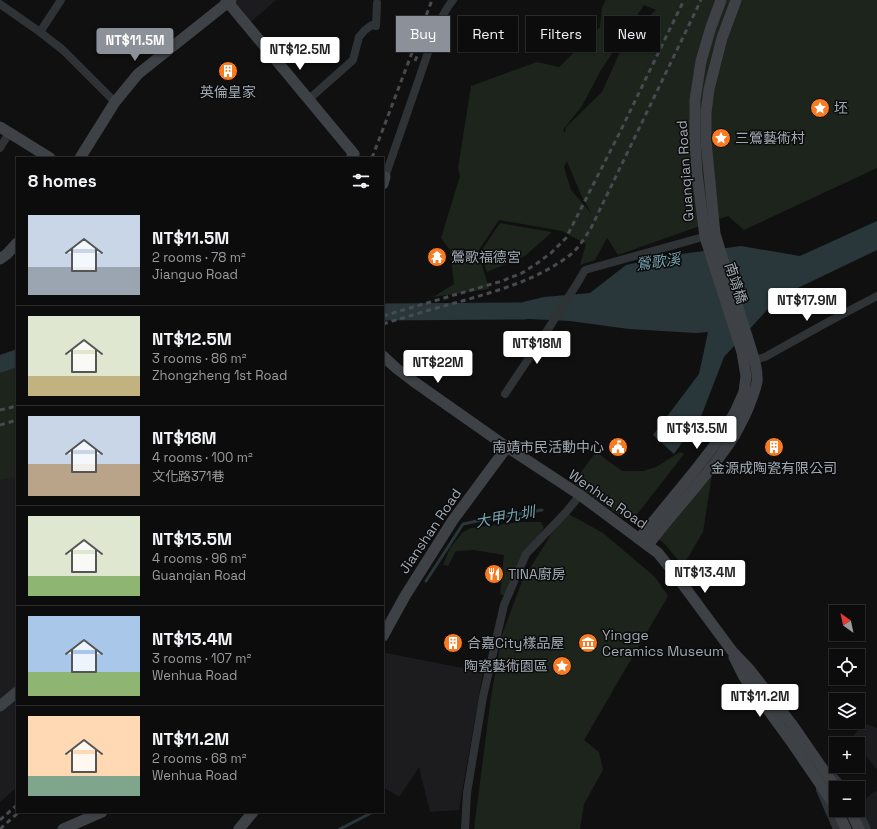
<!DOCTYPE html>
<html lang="en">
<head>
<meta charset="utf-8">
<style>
	body { margin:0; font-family:"Space Grotesk","Noto Sans TC",sans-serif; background:#151516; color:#f1f3f6; height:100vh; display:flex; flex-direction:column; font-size:15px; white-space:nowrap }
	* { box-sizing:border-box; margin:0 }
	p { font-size:13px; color:#9a9b9d }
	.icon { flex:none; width:22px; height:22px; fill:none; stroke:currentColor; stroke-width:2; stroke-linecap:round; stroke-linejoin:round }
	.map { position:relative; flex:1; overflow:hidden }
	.side { position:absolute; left:16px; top:157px; width:368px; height:656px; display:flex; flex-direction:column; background:#0c0c0d; border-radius:0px; box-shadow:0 1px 3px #0004,0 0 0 1px #2c2c2e }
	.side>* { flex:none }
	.top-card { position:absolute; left:396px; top:16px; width:380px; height:36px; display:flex; gap:8px }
	.needle { width:26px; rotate:327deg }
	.tools { position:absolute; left:829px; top:605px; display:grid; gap:8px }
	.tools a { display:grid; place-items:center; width:36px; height:36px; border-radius:0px; background:#0c0c0d; box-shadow:0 1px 3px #0004,0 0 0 1px #2c2c2e; font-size:20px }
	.price { position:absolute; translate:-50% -34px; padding:0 9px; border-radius:4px; background:#fff; color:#222; font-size:13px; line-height:26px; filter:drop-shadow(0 1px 2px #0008) }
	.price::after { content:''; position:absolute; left:50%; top:24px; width:12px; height:9px; margin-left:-6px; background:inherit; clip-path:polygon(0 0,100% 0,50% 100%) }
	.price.active { background:#8c9099; color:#fff }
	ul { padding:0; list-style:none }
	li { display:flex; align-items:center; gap:12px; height:100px; padding:0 12px }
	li+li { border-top:1px solid #2c2c2e }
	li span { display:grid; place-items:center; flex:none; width:112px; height:80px; border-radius:0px; color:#555 }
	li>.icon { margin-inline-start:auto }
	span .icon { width:48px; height:48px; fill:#fffc; stroke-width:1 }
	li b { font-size:17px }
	h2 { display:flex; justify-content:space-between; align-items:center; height:48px; padding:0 12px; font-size:17px }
	.chip { padding:0 14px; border-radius:0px; background:#0c0c0d; box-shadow:0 1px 3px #0004,0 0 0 1px #2c2c2e; font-size:14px; line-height:36px }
	.chip.active { background:#8c9099; color:#fff }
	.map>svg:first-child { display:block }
	.built { fill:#1c1c1e }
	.green { fill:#1c241c; fill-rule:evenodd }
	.water { fill:#29373a }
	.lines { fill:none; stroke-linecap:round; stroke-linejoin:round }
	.stream { stroke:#29373a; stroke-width:3 }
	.river { stroke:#29373a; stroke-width:17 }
	.street { stroke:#303336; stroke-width:8 }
	.secondary { stroke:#3e4246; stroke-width:11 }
	.rail { stroke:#474b4f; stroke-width:3; stroke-dasharray:5 4; stroke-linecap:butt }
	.labels { text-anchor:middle; stroke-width:3; stroke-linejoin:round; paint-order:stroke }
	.poi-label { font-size:14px; fill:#a0aab3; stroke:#0b0b0c; text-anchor:start }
	.street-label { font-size:14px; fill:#a0aab3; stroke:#0b0b0c }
	.water-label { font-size:15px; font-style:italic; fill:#75a3b0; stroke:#0b0b0c }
</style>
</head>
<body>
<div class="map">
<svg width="877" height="829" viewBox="0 0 877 829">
	<rect width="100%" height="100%" fill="#101011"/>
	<g class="built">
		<path d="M233 0H276L251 22Z"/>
		<path d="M17 476V787L0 802V479Z"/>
		<path d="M386 653 483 672 459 810 430 812 419 767 399 797 383 787V658Z"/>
		<path d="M863 723 877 728V770L858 745V744L852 738Z"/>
		<path d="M877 790V829H872L858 804Z"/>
	</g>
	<g class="green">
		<path d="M606 0H877V168L744 230 728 216 618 255 607 238 595 260 580 265 586 244 562 231 499 220 478 251 489 289 433 297 454 284 450 250 441 238 460 176 458 168 471 86 537 62 559 67 600 27 602 7ZM644 5 656 10 627 36 602 92 566 127 565 133 563 130 582 106 601 70ZM567 161 581 195 591 213 571 190 564 167Z"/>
		<path d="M500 223 552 232 525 256 487 272 480 253Z"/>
		<path d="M17 363V477L0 480V370Z"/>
		<path d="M596 452 622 471H643L656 467 680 452 684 454 635 517 623 518 573 483Z"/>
		<path d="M712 475 703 532 683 566 664 543 658 539Z"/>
		<path d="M565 512 603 533 655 577 668 596 584 740 599 752 603 770 584 804 580 829H474L491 697 502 635 522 581Z"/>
		<path d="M520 522H541L544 528 531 548 505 596 500 594 504 555 474 550 456 551 448 566 443 565 450 548 463 532 471 528Z"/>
	</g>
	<path class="water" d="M877 221V250L779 297 724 357 702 414 674 454 653 435 699 374 708 332 696 333 629 329 570 321 529 319 523 302 544 297 590 293 626 265 674 255 741 246 800 256Z"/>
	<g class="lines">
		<g class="stream">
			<path d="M426 581 463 524 482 520 542 510"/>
			<path d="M340 829 371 813 372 812"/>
		</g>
		<g class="river">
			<path d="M383 312 523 311 549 307"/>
			<path d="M0 364 17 358"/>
		</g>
		<g class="street">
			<path d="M0 4 40 32 63 50 115 102"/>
			<path d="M40 32 61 0"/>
			<path d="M308 100 353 60 359 37 365 30 372 25 376 26 377 3"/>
			<path d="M0 148 9 133"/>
			<path d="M385 177C397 142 409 108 421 73 429 50 438 18 453 0"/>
			<path d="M750 361 765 357 826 323 877 296"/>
			<path d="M505 394 545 334 578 282 585 270 710 235"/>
			<path d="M831 774 844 788"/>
			<path d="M820 790 837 829"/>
			<path d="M858 810 867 829"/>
			<path d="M465 829 467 793 483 697 504 605 526 554 567 511 580 495"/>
		</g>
		<g class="secondary">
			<path d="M226 0 354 154 351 158"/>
			<path d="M0 127 50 158"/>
			<path d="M80 158 115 102 138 74 231 0"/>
			<path d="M383 176 385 177 383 184"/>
			<path d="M0 259 7 254 17 243"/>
			<path d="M383 356 396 368 413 381 507 447 580 495 658 553 675 574 732 651 750 670 791 723 836 788"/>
			<path d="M639 539 693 473 717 442 735 412 744 392 746 376 742 352 705 237 697 174 695 140V100L701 61 711 27 721 0"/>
			<path d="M648 545C673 512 702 482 726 448 735 437 741 423 747 411 751 401 755 392 757 382 758 373 754 358 751 349L715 234 706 141V113L709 89 722 38 736 0"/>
			<path d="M383 636 405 596 453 520 507 447"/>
			<path d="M734 657 744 677 790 740 829 797 836 809"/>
			<path d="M0 706 17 692"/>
			<path d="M837 810 846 829"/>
			<path d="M850 810 859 829"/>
			<path d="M63 829 102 812"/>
			<path d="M239 829 253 812"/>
		</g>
		<g class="rail">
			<path d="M415 61 424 40"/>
			<path d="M372 158 432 0"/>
			<path d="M383 316 502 281 522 273 536 264 551 253 566 238 620 132 684 0"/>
			<path d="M383 324C409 316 436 308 462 301 500 290 539 279 570 255 579 248 585 237 591 228L701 0"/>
			<path d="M0 410 17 406"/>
			<path d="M0 425 17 420"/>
			<path d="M0 820 17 805"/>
			<path d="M0 829 19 812"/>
		</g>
	</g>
	<defs>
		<symbol id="building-disc" viewBox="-11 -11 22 22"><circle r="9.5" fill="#f87b21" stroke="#0b0b0c"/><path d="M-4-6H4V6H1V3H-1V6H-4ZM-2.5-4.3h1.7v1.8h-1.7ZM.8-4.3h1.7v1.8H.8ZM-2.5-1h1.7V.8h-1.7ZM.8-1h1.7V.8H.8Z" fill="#fff"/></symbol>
		<symbol id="sight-disc" viewBox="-11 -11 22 22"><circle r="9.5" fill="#f87b21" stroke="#0b0b0c"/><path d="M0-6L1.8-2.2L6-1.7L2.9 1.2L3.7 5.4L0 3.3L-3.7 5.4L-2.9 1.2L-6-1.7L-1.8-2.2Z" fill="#fff"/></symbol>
		<symbol id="temple-disc" viewBox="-11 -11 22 22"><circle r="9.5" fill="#f87b21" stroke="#0b0b0c"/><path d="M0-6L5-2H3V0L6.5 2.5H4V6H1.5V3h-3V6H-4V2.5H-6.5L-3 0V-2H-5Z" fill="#fff"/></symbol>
		<symbol id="civic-disc" viewBox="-11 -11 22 22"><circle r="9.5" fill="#f87b21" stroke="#0b0b0c"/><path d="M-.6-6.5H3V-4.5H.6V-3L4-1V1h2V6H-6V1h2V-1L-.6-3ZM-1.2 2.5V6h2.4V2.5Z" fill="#fff"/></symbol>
		<symbol id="restaurant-disc" viewBox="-11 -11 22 22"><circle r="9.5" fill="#f87b21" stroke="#0b0b0c"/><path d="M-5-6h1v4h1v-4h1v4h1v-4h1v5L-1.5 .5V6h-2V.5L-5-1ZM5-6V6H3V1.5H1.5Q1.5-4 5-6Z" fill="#fff"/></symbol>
		<symbol id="museum-disc" viewBox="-11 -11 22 22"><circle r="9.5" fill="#f87b21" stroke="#0b0b0c"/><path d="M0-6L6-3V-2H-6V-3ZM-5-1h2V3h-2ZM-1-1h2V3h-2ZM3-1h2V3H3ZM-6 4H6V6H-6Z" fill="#fff"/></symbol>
	</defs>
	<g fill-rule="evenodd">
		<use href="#building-disc" x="217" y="60" width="22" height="22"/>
		<use href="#sight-disc" x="809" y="97" width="22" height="22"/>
		<use href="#sight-disc" x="710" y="127" width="22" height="22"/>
		<use href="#temple-disc" x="426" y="246" width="22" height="22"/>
		<use href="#civic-disc" x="607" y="436" width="22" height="22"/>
		<use href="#building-disc" x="763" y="436" width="22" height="22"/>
		<use href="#restaurant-disc" x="483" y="563" width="22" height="22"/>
		<use href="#building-disc" x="442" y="632" width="22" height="22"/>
		<use href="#museum-disc" x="577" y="632" width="22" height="22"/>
		<use href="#sight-disc" x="551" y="655" width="22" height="22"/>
	</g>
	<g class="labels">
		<g class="poi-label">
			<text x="228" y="97" text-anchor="middle">英倫皇家</text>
			<text x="834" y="113">坯</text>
			<text x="735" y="143">三鶯藝術村</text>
			<text x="451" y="262">鶯歌福德宮</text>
			<text x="604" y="452" text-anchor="end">南靖市民活動中心</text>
			<text x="774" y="473" text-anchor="middle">金源成陶瓷有限公司</text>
			<text x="508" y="579">TINA廚房</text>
			<text x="602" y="640">Yingge<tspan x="602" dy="16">Ceramics Museum</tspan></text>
			<text x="467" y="648">合嘉City樣品屋</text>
			<text x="548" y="671" text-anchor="end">陶瓷藝術園區</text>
		</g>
		<g class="street-label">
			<text transform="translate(685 171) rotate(-94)" y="5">Guanqian Road</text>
			<text transform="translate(736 283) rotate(72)" y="5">南靖橋</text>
			<text transform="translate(608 499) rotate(35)" y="5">Wenhua Road</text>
			<text transform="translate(430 531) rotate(-56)" y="5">Jianshan Road</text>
		</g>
		<g class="water-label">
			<text transform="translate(658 262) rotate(-8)" y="5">鶯歌溪</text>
			<text transform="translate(505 517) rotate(-10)" y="5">大甲九圳</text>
		</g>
	</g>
</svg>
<div class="tools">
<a><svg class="needle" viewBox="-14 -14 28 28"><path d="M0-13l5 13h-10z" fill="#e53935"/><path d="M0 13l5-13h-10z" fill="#9a9b9d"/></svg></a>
<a><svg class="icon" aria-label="locate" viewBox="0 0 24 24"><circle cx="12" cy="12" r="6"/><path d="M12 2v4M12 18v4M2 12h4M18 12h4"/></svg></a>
<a><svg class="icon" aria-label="layers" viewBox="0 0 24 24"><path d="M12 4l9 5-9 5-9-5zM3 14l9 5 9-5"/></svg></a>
<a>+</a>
<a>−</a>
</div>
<b class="price active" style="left:135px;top:62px">NT$11.5M</b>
<b class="price" style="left:300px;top:71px">NT$12.5M</b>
<b class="price" style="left:807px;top:322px">NT$17.9M</b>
<b class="price" style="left:537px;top:365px">NT$18M</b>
<b class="price" style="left:438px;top:384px">NT$22M</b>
<b class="price" style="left:697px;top:450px">NT$13.5M</b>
<b class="price" style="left:705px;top:594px">NT$13.4M</b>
<b class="price" style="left:760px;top:718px">NT$11.2M</b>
<div class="top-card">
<a class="chip active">Buy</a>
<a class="chip">Rent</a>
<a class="chip">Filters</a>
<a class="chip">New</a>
</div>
<section class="side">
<h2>8 homes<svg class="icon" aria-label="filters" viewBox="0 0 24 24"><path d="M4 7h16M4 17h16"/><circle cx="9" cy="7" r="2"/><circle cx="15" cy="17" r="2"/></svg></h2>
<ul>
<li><span style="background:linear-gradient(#c9d6e8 65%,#9aa5b1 0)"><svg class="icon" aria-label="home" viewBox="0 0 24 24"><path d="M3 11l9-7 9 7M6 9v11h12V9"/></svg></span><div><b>NT$11.5M</b><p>2 rooms · 78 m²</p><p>Jianguo Road</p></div></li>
<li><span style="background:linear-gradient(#dfe7d0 75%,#c2b280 0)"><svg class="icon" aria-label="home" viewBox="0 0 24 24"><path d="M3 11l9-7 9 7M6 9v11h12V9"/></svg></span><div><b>NT$12.5M</b><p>3 rooms · 86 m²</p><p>Zhongzheng 1st Road</p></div></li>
<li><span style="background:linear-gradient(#c9d6e8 60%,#b9a48a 0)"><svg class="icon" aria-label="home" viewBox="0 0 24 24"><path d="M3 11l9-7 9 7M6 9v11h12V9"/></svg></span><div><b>NT$18M</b><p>4 rooms · 100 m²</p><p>文化路371巷</p></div></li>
<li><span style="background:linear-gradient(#dfe7d0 75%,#8fb573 0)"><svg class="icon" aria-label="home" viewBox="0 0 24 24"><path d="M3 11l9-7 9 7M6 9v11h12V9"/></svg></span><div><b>NT$13.5M</b><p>4 rooms · 96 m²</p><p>Guanqian Road</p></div></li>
<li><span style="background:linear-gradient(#a9c7e8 70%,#8fb573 0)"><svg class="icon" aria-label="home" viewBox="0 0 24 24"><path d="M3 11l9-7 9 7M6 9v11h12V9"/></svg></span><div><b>NT$13.4M</b><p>3 rooms · 107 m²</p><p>Wenhua Road</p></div></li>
<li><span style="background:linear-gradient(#ffd9b3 75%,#7fa58c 0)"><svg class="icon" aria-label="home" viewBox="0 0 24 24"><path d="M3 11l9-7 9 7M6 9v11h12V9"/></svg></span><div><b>NT$11.2M</b><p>2 rooms · 68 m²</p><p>Wenhua Road</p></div></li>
</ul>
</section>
</div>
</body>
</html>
